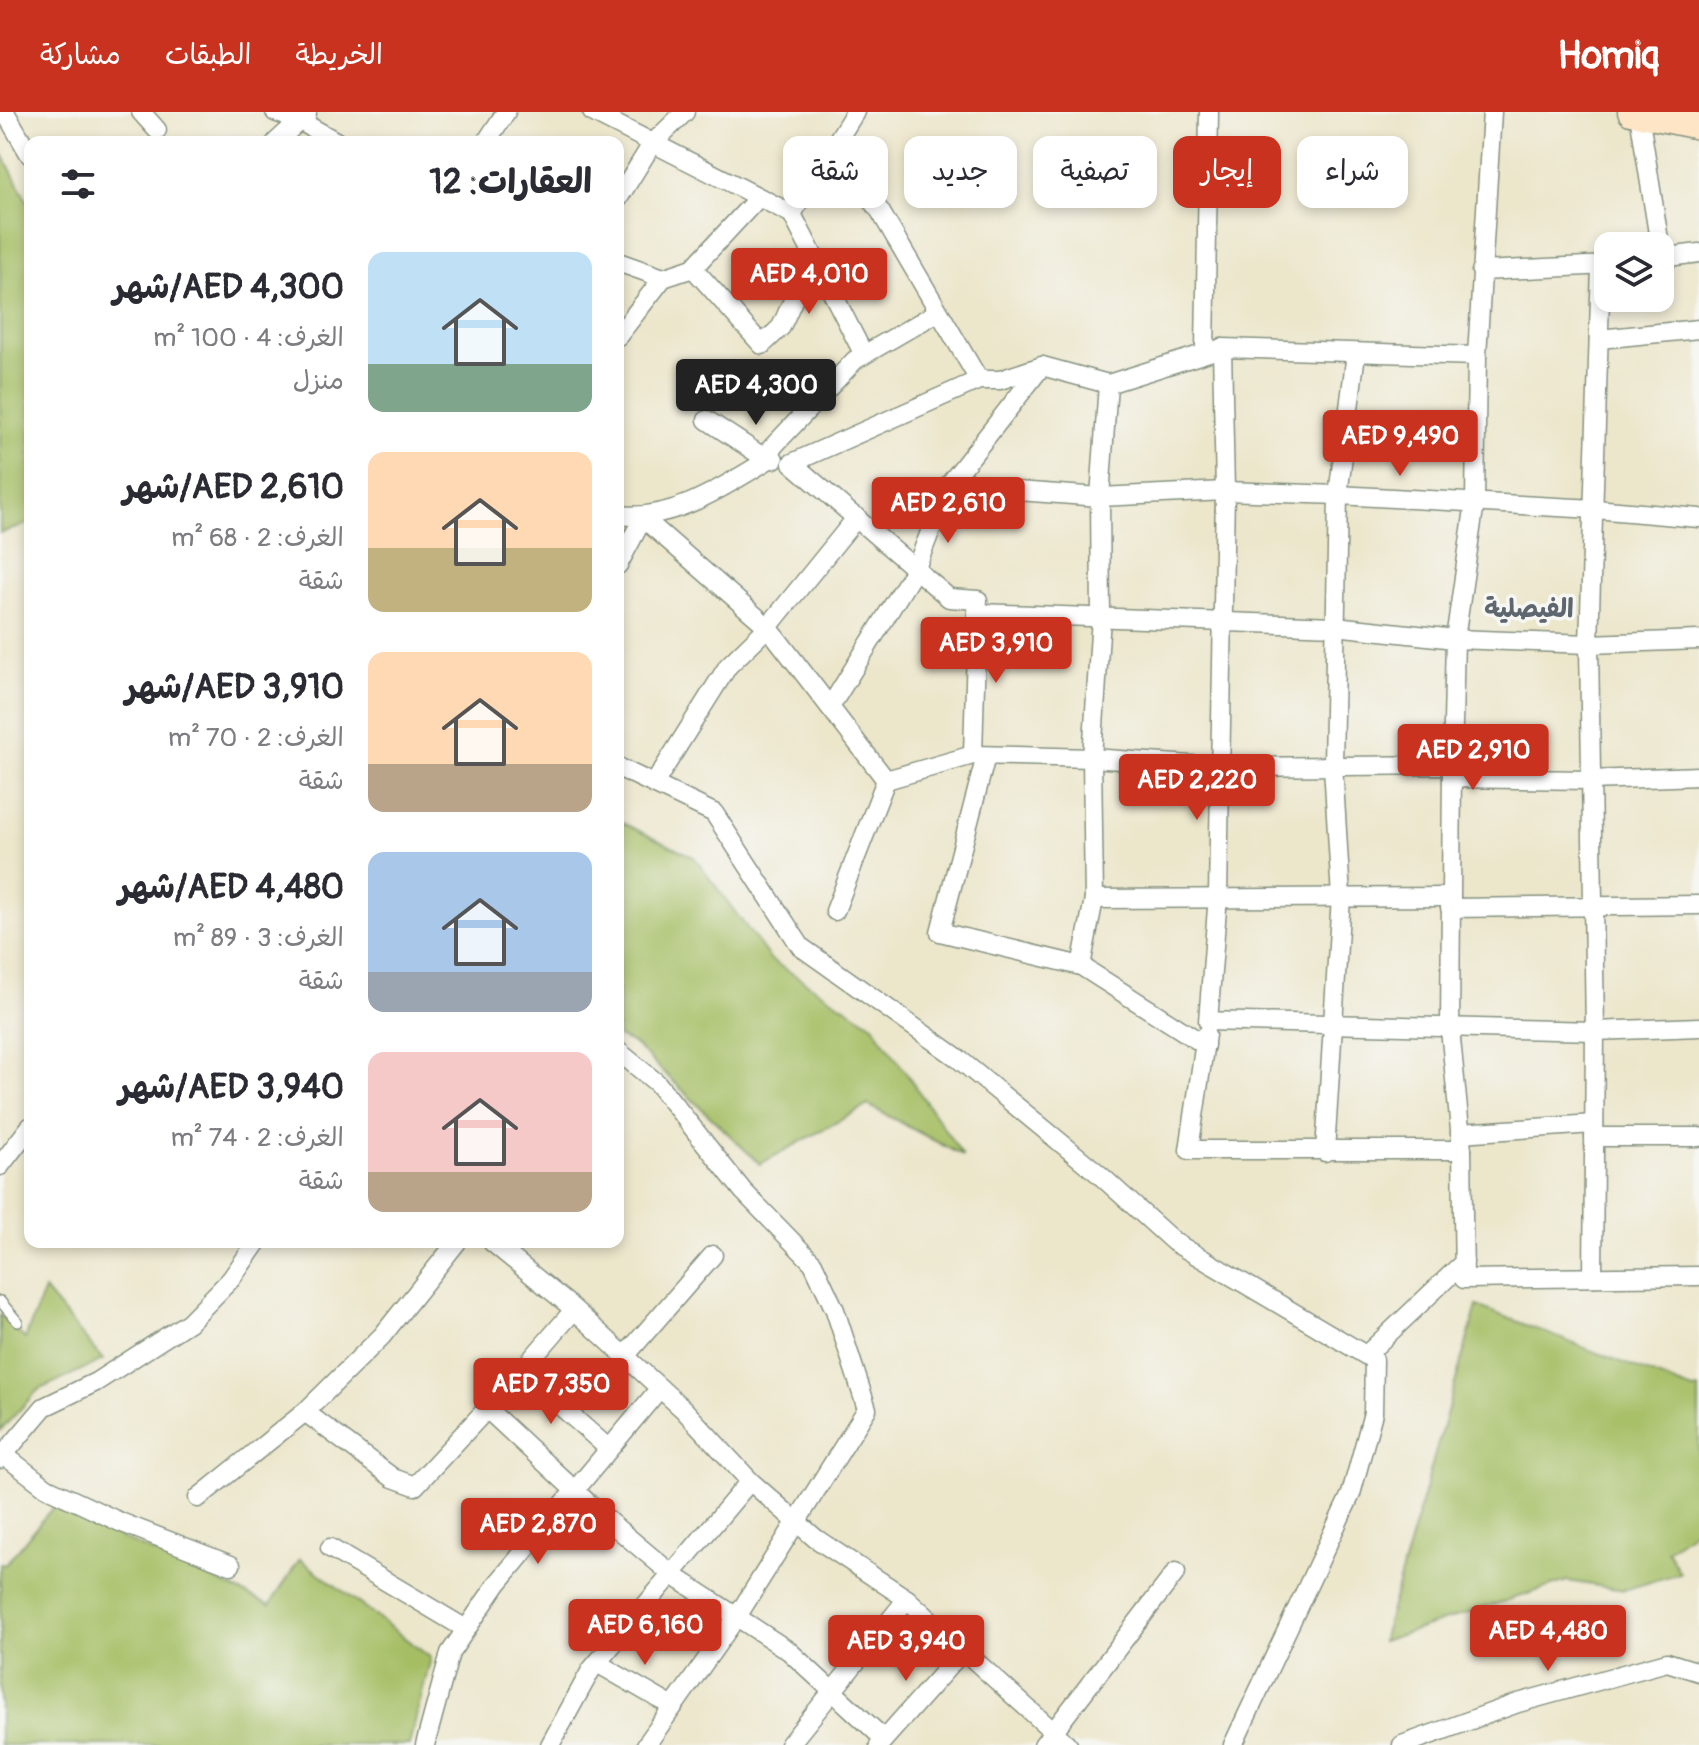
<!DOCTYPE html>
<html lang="ar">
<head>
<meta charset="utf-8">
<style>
	body { margin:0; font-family:Pangolin,"Playpen Sans Arabic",sans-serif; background:#f2f2f3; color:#2b2b33; direction:rtl; height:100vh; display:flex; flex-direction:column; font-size:30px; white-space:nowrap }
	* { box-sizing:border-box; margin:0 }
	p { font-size:26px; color:#7c7c81 }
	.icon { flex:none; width:44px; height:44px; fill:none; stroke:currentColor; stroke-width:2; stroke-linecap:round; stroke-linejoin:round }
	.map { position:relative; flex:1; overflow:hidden; direction:ltr }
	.panel { position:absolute; left:24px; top:24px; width:600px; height:1112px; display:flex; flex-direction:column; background:#fff; border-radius:16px; box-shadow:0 4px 12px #0003; direction:rtl }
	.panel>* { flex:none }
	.banner { position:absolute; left:648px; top:24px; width:760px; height:72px; direction:rtl; display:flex; gap:16px }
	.controls { position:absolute; left:1594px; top:120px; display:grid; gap:16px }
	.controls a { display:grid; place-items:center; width:80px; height:80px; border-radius:16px; background:#fff; box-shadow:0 4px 12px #0003; font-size:40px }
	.price { position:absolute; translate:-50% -68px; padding:0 18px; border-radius:8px; background:#c8321e; color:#fff; font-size:26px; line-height:52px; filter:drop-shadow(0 2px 4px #0008) }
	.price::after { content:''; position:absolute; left:50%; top:48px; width:24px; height:18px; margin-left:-12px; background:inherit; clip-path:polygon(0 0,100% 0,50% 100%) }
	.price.current { background:#222; color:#fff }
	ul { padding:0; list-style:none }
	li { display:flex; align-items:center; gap:24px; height:200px; padding:0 32px }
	li span { display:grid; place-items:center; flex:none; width:224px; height:160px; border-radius:16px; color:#555 }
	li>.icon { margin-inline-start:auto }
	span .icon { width:96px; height:96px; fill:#fffc; stroke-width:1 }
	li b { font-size:34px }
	h2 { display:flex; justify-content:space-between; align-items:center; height:96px; padding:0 32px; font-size:34px }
	.tag { padding:0 28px; border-radius:16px; background:#fff; box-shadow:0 4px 12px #0003; font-size:28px; line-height:72px }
	.tag.current { background:#c8321e; color:#fff }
	header { display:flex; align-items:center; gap:48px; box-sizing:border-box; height:112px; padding:0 40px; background:#c8321e; color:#fff }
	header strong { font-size:38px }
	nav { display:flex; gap:44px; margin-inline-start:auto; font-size:28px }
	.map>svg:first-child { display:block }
	.green { fill:#a5be64; stroke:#627e4c; stroke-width:2 }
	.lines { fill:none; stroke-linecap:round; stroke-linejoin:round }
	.lane-casing { stroke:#869280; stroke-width:12 }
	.street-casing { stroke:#869280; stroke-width:21 }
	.secondary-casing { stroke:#869280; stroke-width:29 }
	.lane { stroke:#fff; stroke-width:9 }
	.street { stroke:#fff; stroke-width:18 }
	.secondary { stroke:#fde5c5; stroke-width:26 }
	.labels { text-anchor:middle; stroke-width:7; stroke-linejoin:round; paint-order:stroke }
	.neighbourhood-label { font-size:26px; font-weight:bold; fill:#5e6670; stroke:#f6f6f2 }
</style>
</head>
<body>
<header>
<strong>Homiq</strong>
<nav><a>الخريطة</a><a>الطبقات</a><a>مشاركة</a></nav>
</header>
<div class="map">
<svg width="1699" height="1633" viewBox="0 0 1699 1633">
	<rect width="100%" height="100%" fill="#f6f6f2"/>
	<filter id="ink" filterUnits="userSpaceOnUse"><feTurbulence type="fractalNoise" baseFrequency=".0125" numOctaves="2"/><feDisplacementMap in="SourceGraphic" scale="16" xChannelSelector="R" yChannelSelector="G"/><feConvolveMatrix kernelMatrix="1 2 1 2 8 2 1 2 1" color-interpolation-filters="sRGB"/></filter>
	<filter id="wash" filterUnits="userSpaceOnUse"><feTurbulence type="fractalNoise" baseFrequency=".006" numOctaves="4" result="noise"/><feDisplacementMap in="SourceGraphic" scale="32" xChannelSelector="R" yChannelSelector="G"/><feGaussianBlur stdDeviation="1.8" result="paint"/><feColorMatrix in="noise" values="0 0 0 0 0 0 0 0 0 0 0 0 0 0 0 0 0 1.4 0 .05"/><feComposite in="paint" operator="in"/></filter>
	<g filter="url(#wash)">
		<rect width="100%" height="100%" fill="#ece6cb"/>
		<g class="green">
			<path d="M0 37 30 95V411L0 421Z"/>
			<path d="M618 709 694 745 771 848 873 913 963 1044 868 993 760 1052 634 932 618 925Z"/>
			<path d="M44 1178 103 1248 38 1278 0 1319V1203L25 1227Z"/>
			<path d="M1477 1194 1693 1278 1699 1277V1415L1667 1438 1680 1461 1624 1478 1567 1469 1382 1529Z"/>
			<path d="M53 1395 270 1493 300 1447 431 1546 409 1633H0V1451L5 1453Z"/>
		</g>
	</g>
	<g filter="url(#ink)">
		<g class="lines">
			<defs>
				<path id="lane" d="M0 1189 18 1210"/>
				<g id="street">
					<path d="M5 0 30 43"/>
					<path d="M141 0 157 18"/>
					<path d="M275 0 300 9 337 30"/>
					<path d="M592 0 792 102 864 243"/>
					<path d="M1492 0 1477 244 1475 390 1455 527 1452 653 1450 917 1462 1038 1464 1167 1699 1164"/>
					<path d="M1639 2 1660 134"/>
					<path d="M276 30 307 2"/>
					<path d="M486 30 506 0"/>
					<path d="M830 37 880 99 979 268"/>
					<path d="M618 87 652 32 685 0"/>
					<path d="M792 102 855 0"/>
					<path d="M1660 146 1699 141"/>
					<path d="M618 150 663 166"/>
					<path d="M693 156 758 86"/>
					<path d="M1481 159 1608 153"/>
					<path d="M618 224 663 166 693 156 762 233 781 215 813 144"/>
					<path d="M1599 227 1699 217"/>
					<path d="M1222 236 1225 379 1218 784 1208 909 1595 919 1699 915"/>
					<path d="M1205 238 1209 0"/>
					<path d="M1477 244 1222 236 1108 272 1042 254 1000 268H979L792 351 949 486 978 488 977 501 1335 514 1455 527 1589 532 1699 528"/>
					<path d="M707 308 763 345 774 347"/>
					<path d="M763 345 855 248 938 200"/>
					<path d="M948 374 1100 385 1225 379 1338 383 1595 397 1699 406"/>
					<path d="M618 403C673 410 725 374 771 346"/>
					<path d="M618 453 643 406 768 515 886 668 835 799"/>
					<path d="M830 595 916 456 948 374 1042 254"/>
					<path d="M973 643 977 501"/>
					<path d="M986 644 940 820 1081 854 1205 933"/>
					<path d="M618 655 714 701 801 835 955 944 1100 1063 1174 1130 1374 1248 1373 1301 1351 1382 1233 1633"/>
					<path d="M1452 666 1590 668 1699 664"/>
					<path d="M886 668 973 643 1092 646 1219 655 1452 653"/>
					<path d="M654 672 728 554 768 515 857 405"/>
					<path d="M1094 787 1451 785"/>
					<path d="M1450 796 1699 793"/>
					<path d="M1081 854 1094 787 1092 646 1101 505 1100 385 1108 272"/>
					<path d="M1206 923 1189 1038H1462"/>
					<path d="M618 939 657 971 743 1079 813 1151 835 1198 867 1297 738 1503 646 1633"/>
					<path d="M1460 1021 1594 1012"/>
					<path d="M1594 1025H1699"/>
					<path d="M1325 1040 1341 785 1333 654 1338 383 1356 241"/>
					<path d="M0 1054 30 1015"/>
					<path d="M492 1130 569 1193 684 1298 750 1369 815 1426 907 1487 1068 1633"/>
					<path d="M1593 1165 1595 919 1589 532 1601 154"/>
					<path d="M1366 1243 1464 1150"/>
					<path d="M625 1244 713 1143"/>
					<path d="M521 1259 609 1337"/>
					<path d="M486 1296 600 1402 674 1464 789 1539 884 1627"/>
					<path d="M305 1300 393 1366 415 1374 510 1272 574 1198"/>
					<path d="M4 1343 47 1376 120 1410 231 1453"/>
					<path d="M0 1347 44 1295 96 1270 189 1210 231 1167 257 1130"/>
					<path d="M198 1386 305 1300 382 1224 457 1130"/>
					<path d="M330 1436 466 1517"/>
					<path d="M597 1551 673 1595"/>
					<path d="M425 1633 450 1541 497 1472 660 1276"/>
					<path d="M550 1633 591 1558 750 1369"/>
					<path d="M789 1633 907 1487"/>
					<path d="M879 1633 965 1536"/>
					<path d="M1043 1633 1176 1460"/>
					<path d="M1402 1633 1518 1591 1667 1550 1699 1560"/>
				</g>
				<path id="secondary" d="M1631 0 1699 14"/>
			</defs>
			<use href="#lane" class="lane-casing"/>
			<use href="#street" class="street-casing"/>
			<use href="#secondary" class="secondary-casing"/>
			<use href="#lane" class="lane"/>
			<use href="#street" class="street"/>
			<use href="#secondary" class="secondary"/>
		</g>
	</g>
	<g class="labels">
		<g class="neighbourhood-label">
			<text x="1529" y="505">الفيصلية</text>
		</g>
	</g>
</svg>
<div class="controls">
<a><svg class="icon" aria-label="layers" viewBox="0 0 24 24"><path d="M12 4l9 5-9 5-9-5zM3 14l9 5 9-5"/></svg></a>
</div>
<b class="price" style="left:809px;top:204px">AED 4,010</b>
<b class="price current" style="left:756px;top:315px">AED 4,300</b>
<b class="price" style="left:1400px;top:366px">AED 9,490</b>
<b class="price" style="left:948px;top:433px">AED 2,610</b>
<b class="price" style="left:996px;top:573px">AED 3,910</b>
<b class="price" style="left:1473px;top:680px">AED 2,910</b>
<b class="price" style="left:1197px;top:710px">AED 2,220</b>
<b class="price" style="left:551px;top:1314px">AED 7,350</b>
<b class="price" style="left:538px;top:1454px">AED 2,870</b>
<b class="price" style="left:645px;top:1555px">AED 6,160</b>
<b class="price" style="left:1548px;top:1561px">AED 4,480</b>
<b class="price" style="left:906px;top:1571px">AED 3,940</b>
<div class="banner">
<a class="tag">شراء</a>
<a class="tag current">إيجار</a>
<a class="tag">تصفية</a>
<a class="tag">جديد</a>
<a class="tag">شقة</a>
</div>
<section class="panel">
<h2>العقارات: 12<svg class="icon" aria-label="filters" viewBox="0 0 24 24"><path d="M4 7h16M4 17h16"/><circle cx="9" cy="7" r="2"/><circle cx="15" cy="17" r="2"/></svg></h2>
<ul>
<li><span style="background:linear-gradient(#bfe0f5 70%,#7fa58c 0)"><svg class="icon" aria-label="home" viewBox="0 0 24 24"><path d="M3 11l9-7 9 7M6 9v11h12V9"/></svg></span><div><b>AED 4,300/شهر</b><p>الغرف: 4 · 100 m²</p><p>منزل</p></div></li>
<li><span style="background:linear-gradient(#ffd9b3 60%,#c2b280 0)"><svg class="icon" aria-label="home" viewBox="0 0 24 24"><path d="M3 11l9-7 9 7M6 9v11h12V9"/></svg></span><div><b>AED 2,610/شهر</b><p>الغرف: 2 · 68 m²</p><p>شقة</p></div></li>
<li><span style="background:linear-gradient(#ffd9b3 70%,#b9a48a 0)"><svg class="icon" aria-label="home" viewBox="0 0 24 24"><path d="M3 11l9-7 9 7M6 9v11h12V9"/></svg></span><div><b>AED 3,910/شهر</b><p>الغرف: 2 · 70 m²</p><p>شقة</p></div></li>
<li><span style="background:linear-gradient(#a9c7e8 75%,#9aa5b1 0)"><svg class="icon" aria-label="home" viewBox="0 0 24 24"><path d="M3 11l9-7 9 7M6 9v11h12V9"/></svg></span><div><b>AED 4,480/شهر</b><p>الغرف: 3 · 89 m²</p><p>شقة</p></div></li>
<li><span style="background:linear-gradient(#f6c9c9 75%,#b9a48a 0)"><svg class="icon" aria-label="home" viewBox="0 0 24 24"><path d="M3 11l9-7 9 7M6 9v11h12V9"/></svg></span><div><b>AED 3,940/شهر</b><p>الغرف: 2 · 74 m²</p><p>شقة</p></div></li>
</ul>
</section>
</div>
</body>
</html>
